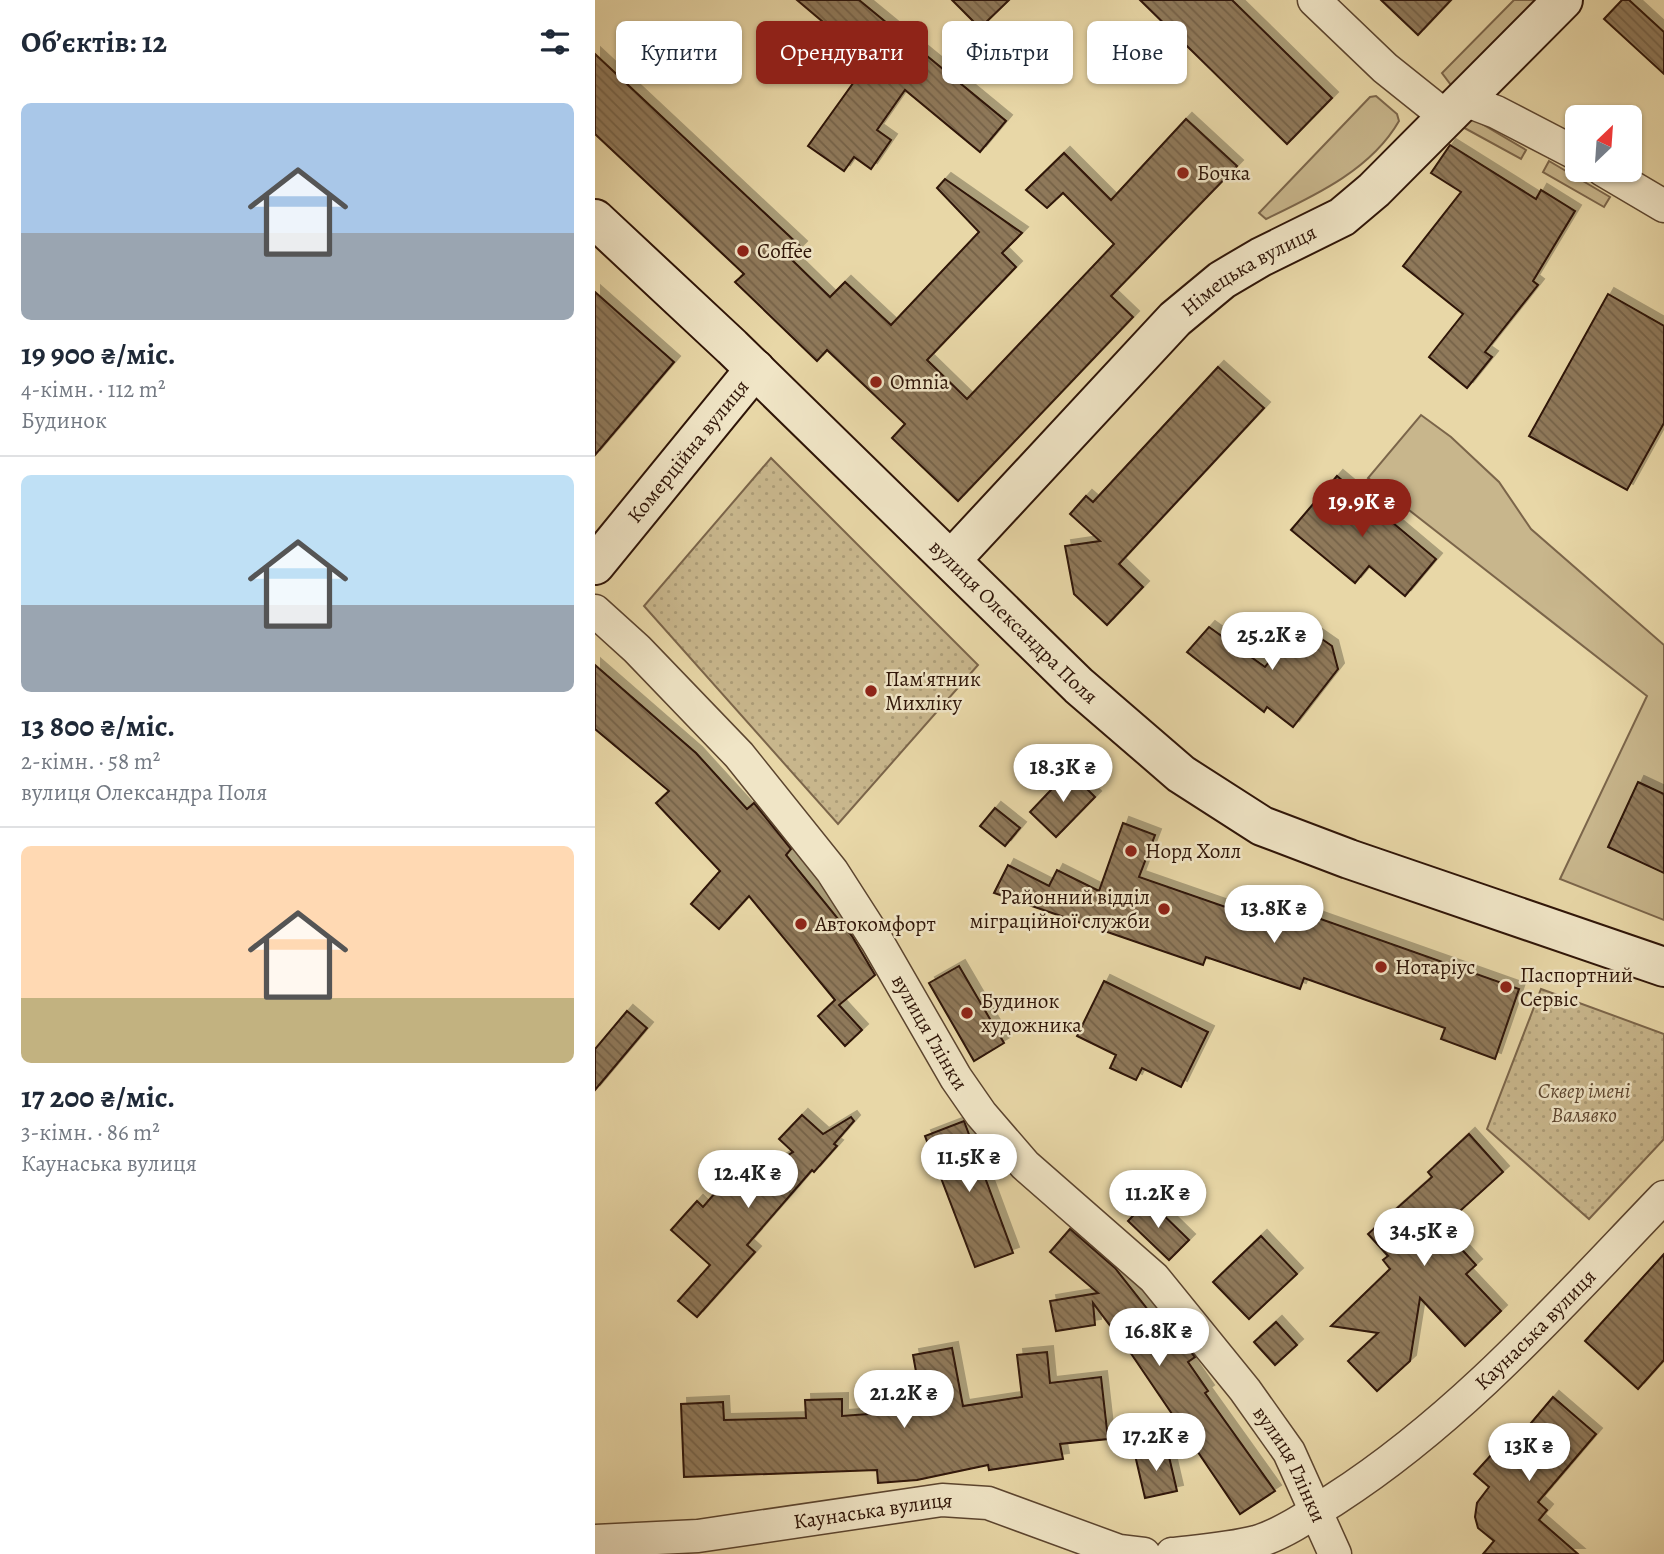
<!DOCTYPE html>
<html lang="uk">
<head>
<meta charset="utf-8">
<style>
	body { margin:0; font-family:Alegreya,serif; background:#f6f6f7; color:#1f2937; height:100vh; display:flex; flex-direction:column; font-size:26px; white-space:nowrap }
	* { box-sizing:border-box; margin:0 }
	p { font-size:23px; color:#747a83 }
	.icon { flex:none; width:38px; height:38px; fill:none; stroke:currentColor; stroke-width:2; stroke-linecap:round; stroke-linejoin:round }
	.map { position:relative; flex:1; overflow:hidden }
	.sheet { display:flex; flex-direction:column; background:#fff; width:595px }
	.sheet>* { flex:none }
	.guide { position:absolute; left:21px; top:21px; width:665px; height:63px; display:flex; gap:14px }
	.needle { width:46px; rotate:25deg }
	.controls { position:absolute; left:970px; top:105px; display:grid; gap:14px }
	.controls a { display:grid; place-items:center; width:77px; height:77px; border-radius:10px; background:#fff; box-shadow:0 2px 5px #0004; font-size:35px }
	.price { position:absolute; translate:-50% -60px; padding:0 16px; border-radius:24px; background:#fff; color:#222; font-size:23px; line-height:46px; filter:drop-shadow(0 2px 4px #0008) }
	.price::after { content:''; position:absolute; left:50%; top:42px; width:21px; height:16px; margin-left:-10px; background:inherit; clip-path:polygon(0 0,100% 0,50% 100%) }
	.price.on { background:#8f2418; color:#fff }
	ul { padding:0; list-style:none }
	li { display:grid; align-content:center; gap:14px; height:371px; padding:0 21px }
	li+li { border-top:2px solid #e0e1e3 }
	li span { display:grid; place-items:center; height:217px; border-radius:10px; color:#555 }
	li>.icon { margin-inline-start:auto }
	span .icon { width:126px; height:126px; fill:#fffc; stroke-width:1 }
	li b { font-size:30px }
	h2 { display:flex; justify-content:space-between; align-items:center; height:84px; padding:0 21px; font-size:30px }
	.pill { padding:0 24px; border-radius:10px; background:#fff; box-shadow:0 2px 5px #0004; font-size:24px; line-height:63px }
	.pill.on { background:#8f2418; color:#fff }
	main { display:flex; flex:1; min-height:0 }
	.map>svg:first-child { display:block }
	.grass { fill:#c8b68c; stroke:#7b654a; stroke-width:2 }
	.park { fill:url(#park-dots); stroke:#7b654a; stroke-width:2 }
	.building { fill:url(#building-back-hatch); stroke:#2e1407; stroke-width:2; filter:url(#shadow) }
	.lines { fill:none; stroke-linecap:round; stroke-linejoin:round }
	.street-casing { stroke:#5c452f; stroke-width:35 }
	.secondary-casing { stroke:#2e1407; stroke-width:42 }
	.street { stroke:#f0e5c6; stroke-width:32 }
	.secondary { stroke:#f0e5c6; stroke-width:38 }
	.poi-dot { fill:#8f2418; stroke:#f0e5c6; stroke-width:2.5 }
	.labels { text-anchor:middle; stroke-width:5; stroke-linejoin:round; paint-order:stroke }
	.poi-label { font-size:21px; fill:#2e1407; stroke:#f0e5c6; text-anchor:start }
	.street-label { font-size:21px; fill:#2e1407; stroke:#f0e5c6 }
	.park-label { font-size:21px; font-style:italic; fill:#5c452f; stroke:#f0e5c6 }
</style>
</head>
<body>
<main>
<section class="sheet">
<h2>Об’єктів: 12<svg class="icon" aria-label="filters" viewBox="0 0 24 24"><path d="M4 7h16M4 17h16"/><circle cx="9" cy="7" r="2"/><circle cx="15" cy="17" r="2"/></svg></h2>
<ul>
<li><span style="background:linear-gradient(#a9c7e8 60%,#9aa5b1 0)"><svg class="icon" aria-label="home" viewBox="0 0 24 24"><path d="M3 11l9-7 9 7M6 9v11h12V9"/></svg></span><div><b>19 900 ₴/міс.</b><p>4-кімн. · 112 m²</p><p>Будинок</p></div></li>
<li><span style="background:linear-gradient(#bfe0f5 60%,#9aa5b1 0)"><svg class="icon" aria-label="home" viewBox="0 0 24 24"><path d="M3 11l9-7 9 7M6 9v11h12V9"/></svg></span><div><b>13 800 ₴/міс.</b><p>2-кімн. · 58 m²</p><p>вулиця Олександра Поля</p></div></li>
<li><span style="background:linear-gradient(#ffd9b3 70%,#c2b280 0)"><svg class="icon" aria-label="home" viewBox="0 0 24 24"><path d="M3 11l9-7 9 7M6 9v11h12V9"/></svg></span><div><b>17 200 ₴/міс.</b><p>3-кімн. · 86 m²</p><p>Каунаська вулиця</p></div></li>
</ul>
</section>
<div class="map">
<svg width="1069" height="1554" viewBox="0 0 1069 1554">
	<defs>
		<pattern id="park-dots" width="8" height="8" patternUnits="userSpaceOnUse" patternTransform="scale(1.75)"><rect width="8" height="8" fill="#c8b68c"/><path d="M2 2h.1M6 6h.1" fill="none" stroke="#ac9c77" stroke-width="1.8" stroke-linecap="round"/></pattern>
		<pattern id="building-back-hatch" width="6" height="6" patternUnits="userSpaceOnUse" patternTransform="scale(1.75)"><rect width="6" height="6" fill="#8f795a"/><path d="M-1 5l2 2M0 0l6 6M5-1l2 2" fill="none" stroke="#756248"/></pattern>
		<filter id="shadow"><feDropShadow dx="6" dy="-6" stdDeviation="0" flood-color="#0004"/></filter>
	</defs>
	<rect width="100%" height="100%" fill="#e8d7a7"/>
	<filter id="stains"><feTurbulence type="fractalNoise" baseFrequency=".00286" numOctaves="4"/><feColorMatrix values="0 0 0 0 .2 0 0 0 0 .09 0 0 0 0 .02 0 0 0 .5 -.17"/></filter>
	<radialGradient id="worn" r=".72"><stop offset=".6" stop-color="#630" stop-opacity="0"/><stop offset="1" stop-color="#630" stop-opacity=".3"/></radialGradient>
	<g class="grass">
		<path d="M919 0H950L859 89 847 73Z"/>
		<path d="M781 96 802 114 804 121C776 170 719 196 671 219L664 213 775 97Z"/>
		<path d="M870 114 931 150 926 159 864 125Z"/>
		<path d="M954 161 1015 197 1009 207 948 172Z"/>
		<path d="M826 415 856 437 904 482 936 529 1069 645V920L965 879 1052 696 773 478Z"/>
	</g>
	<g class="park">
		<path d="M176 458 383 665 243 824 49 606Z"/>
		<path d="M946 989 1069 1034V1139L994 1219 892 1129Z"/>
	</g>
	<g class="building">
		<path d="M202 0H264L411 121 385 152 310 90 282 130 296 140 276 169 259 157 249 171 213 146 274 61Z"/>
		<path d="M357 0H414L385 28Z"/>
		<path d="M545 0H637L737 98 692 144Z"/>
		<path d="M786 0H856L823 35Z"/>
		<path d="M1027 0H1034L1069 32V74L1009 19Z"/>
		<path d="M0 54 206 247 195 258 235 297 250 282 296 325 384 232 342 188 350 179 427 233 407 253 421 267 332 360 372 399 519 244 468 193 452 208 431 190 469 153 516 200 591 119 642 166 516 296 538 317 363 501 297 438 310 424 232 350 222 361 140 282 149 274 0 134Z"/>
		<path d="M855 145 941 199 946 190 980 211 938 281 943 285 890 352 897 357 872 388 834 357 868 314 808 266 866 192 836 173Z"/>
		<path d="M0 292 79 362 0 455Z"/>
		<path d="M1013 294 1069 326V423L1032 490 934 436Z"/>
		<path d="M623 367 669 408 524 564 548 587 512 625 479 594 470 546 505 541 475 514 491 496 498 502Z"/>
		<path d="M742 476 841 559 810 596 774 566 760 583 696 530Z"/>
		<path d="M614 627 670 667 697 633 721 635 737 646 743 669 698 727 672 707 669 712 592 652Z"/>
		<path d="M0 665 101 753 152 809 159 803 196 849 191 855 257 936 280 975 244 1005 267 1030 250 1046 223 1016 240 1000 154 896 124 929 96 904 125 871 61 803 74 791 0 729Z"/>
		<path d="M474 771 500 797 461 837 435 812Z"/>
		<path d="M1043 782 1069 794V873L1013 847Z"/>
		<path d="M400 808 425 828 410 846 385 826Z"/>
		<path d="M528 823 560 835 544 877 665 919 672 900 924 989 900 1059 846 1039 850 1028 709 978 705 989 611 957 608 965 399 893 413 865 454 886 462 870 504 891Z"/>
		<path d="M364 966 409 1043 379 1061 334 983Z"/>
		<path d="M509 981 613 1032 586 1087 547 1068 541 1080 515 1068 521 1055 482 1036Z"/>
		<path d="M32 1011 52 1028 0 1090V1049Z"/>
		<path d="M207 1115 228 1134 256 1117 259 1121 239 1144 242 1146 219 1172 217 1170 152 1245 160 1252 102 1317 83 1301 115 1265 76 1230 102 1201 108 1207 144 1165 163 1182 178 1164 198 1152 184 1139Z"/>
		<path d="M369 1121 418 1253 380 1267 330 1136Z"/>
		<path d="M874 1134 908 1172 855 1220 868 1235 860 1242 881 1265 871 1274 906 1311 870 1346 825 1298 815 1361 782 1391 753 1361 783 1333 736 1326 795 1269 788 1260 793 1256 773 1234 837 1177 833 1172Z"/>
		<path d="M553 1200 594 1240 574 1260 533 1221Z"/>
		<path d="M475 1229 520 1268 576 1339 582 1335 600 1357 593 1362 613 1391 610 1393 680 1491 645 1514 537 1355 498 1303 500 1325 461 1331 455 1301 503 1293 455 1252Z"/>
		<path d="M666 1236 702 1274 654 1319 618 1282Z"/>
		<path d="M1069 1254V1360L1043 1389 990 1341Z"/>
		<path d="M681 1322 702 1345 680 1365 659 1342Z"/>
		<path d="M357 1348 368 1406 427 1397 422 1355 452 1352 455 1383 506 1377 513 1439 465 1444 468 1459 394 1470 393 1465 322 1480 283 1483 282 1470 89 1477 86 1404 128 1402 129 1420 211 1418 210 1400 247 1399V1416L328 1410 318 1355Z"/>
		<path d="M958 1397 1001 1434 943 1502 952 1510 944 1520 983 1554H888L899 1541 883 1528 880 1517 882 1503 894 1487 879 1474 897 1454 904 1461Z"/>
		<path d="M572 1448 582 1491 550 1498 540 1455Z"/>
	</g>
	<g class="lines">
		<defs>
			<g id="street">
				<path d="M719 0 790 68 850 116"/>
				<path d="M867 99 901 112 982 154"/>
				<path d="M1008 170 1069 206"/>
				<path id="s1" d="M0 611 42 649 144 755 237 871 282 941 361 1078 386 1114 430 1165 559 1278 650 1390 694 1452 740 1554"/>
				<path id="s2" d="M0 1541 103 1536 347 1500 393 1503 524 1551 549 1554"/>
				<path id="s3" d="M577 1554C604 1551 634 1549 661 1542 688 1534 717 1514 740 1499 866 1418 966 1304 1069 1197"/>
			</g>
			<g id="secondary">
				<path id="s4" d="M0 219 137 347 484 686 586 774 667 826 754 859 1069 967"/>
				<path id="s5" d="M356 560 580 319 627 280 666 257 747 217 779 190 968 0"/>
				<path id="s6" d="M0 565 160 369"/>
			</g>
		</defs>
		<use href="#street" class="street-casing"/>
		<use href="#secondary" class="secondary-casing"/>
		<use href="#street" class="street"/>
		<use href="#secondary" class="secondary"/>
	</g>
	<g class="poi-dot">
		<circle cx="588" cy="173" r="7"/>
		<circle cx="148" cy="251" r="7"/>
		<circle cx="281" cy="382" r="7"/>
		<circle cx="276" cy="691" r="7"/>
		<circle cx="536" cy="851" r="7"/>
		<circle cx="569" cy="909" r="7"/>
		<circle cx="206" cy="924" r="7"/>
		<circle cx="786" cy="967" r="7"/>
		<circle cx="911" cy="987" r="7"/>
		<circle cx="372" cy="1013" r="7"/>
	</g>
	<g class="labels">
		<g class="poi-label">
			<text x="602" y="180">Бочка</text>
			<text x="162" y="258">Сoffee</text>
			<text x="295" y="389">Omnia</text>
			<text x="290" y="686">Пам'ятник<tspan x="290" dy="24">Михліку</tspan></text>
			<text x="550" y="858">Норд Холл</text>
			<text x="555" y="904" text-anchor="end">Районний вiддiл<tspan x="555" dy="24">мiграцiйної служби</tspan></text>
			<text x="220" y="931">Автокомфорт</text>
			<text x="800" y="974">Нотаріус</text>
			<text x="925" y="982">Паспортний<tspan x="925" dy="24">Сервіс</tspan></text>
			<text x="386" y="1008">Будинок<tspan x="386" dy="24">художника</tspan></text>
		</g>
		<g class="street-label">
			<text dy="7" stroke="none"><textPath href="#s5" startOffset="418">Німецька вулиця</textPath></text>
			<text dy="7" stroke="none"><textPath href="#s6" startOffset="147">Комерційна вулиця</textPath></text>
			<text dy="7" stroke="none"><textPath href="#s4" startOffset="581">вулиця Олександра Поля</textPath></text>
			<text dy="7" stroke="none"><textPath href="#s1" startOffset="541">вулиця Глінки</textPath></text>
			<text dy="7" stroke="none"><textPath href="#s3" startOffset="438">Каунаська вулиця</textPath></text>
			<text dy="7" stroke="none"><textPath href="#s1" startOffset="1108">вулиця Глінки</textPath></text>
			<text dy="7" stroke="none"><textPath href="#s2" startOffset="280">Каунаська вулиця</textPath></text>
		</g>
		<g class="park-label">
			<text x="989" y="1098">Сквер імені<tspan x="989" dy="24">Валявкo</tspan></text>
		</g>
	</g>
	<rect width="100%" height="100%" filter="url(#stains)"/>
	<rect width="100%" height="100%" fill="url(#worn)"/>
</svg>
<div class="controls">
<a><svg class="needle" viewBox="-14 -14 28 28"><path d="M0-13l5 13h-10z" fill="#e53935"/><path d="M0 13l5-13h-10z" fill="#747a83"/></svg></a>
</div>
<b class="price on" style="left:767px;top:539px">19.9K ₴</b>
<b class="price" style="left:677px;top:672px">25.2K ₴</b>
<b class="price" style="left:468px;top:804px">18.3K ₴</b>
<b class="price" style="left:679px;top:945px">13.8K ₴</b>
<b class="price" style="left:374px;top:1194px">11.5K ₴</b>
<b class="price" style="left:153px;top:1210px">12.4K ₴</b>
<b class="price" style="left:563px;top:1230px">11.2K ₴</b>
<b class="price" style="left:829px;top:1268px">34.5K ₴</b>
<b class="price" style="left:564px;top:1368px">16.8K ₴</b>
<b class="price" style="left:309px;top:1430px">21.2K ₴</b>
<b class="price" style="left:561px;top:1473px">17.2K ₴</b>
<b class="price" style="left:934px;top:1483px">13K ₴</b>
<div class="guide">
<a class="pill">Купити</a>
<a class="pill on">Орендувати</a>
<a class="pill">Фільтри</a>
<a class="pill">Нове</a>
</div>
</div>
</main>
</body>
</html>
